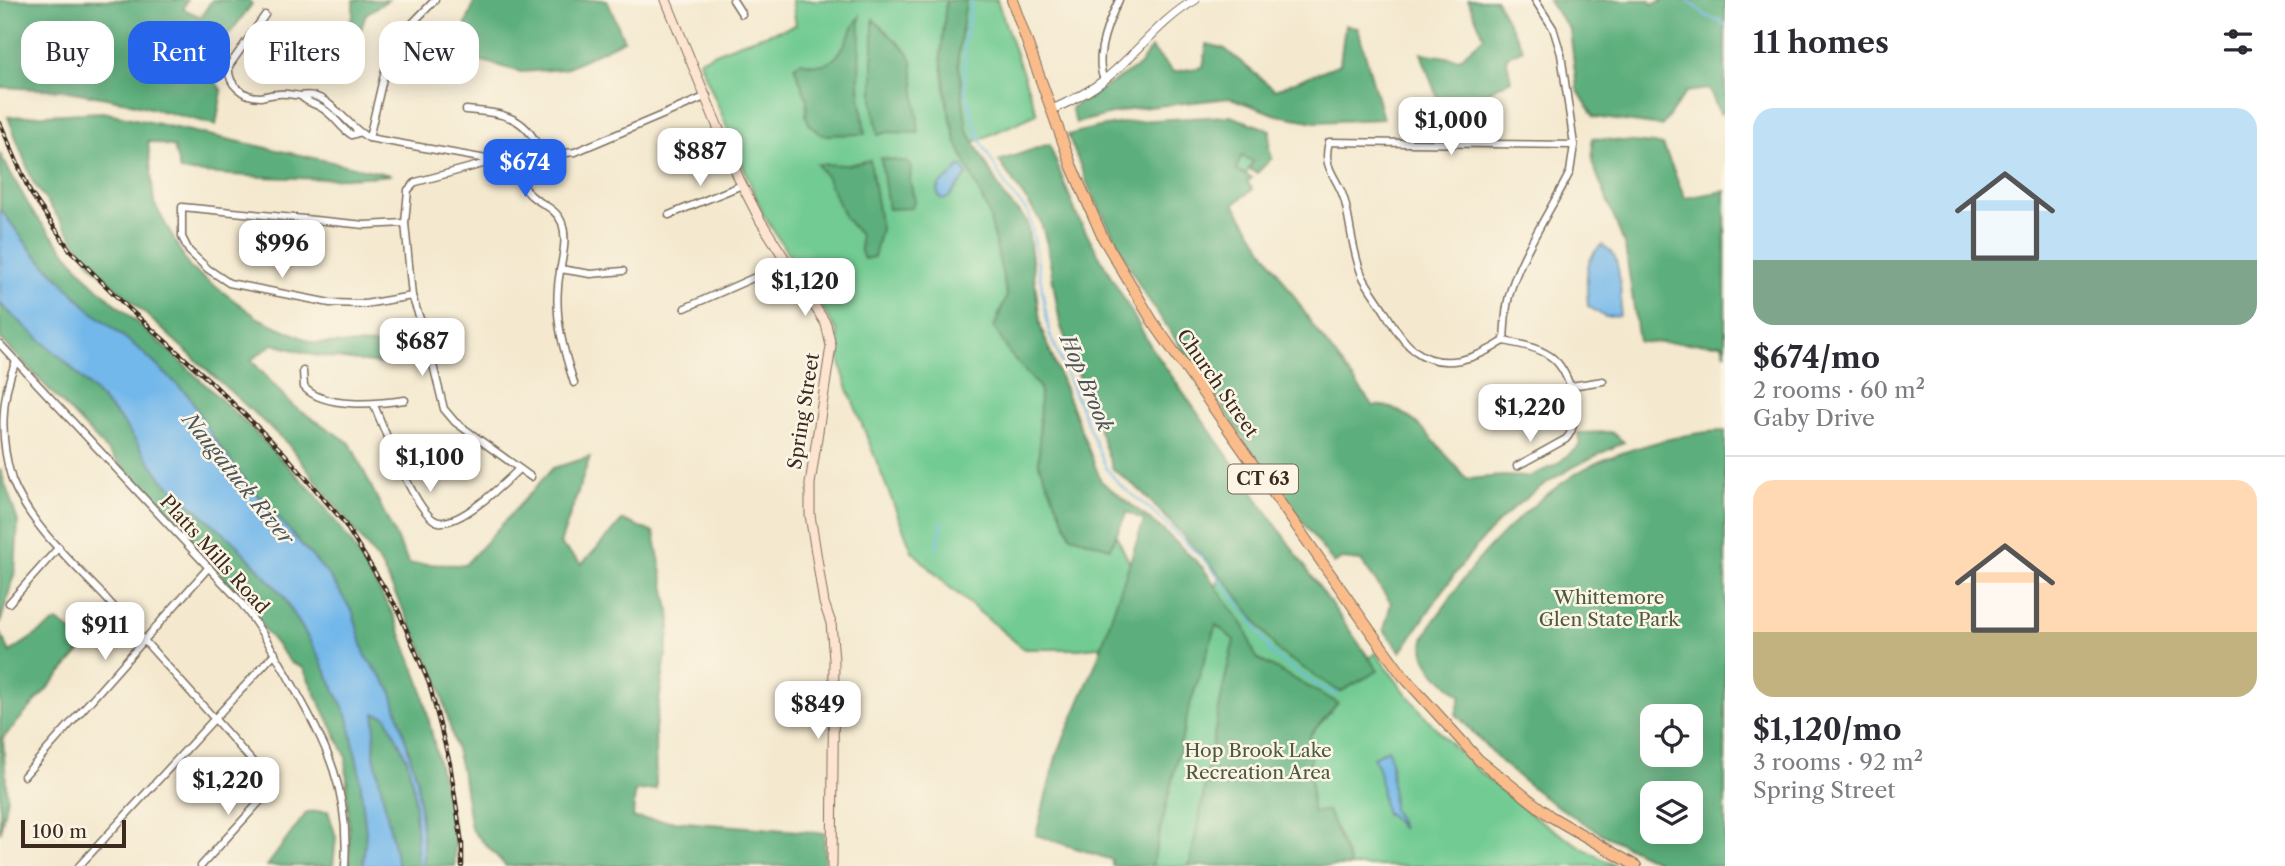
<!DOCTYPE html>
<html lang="en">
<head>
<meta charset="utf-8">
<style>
	body { margin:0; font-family:"Libre Caslon Text",serif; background:#f7f7f7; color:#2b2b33; height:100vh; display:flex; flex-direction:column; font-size:26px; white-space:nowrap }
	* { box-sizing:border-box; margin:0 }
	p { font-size:23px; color:#7c7c81 }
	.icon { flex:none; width:38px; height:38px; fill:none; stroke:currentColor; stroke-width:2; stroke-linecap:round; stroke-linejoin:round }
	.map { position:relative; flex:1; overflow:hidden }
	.details { display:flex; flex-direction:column; background:#fff; width:560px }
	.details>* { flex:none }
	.banner { position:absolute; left:21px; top:21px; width:665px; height:63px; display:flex; gap:14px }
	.controls { position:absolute; left:1640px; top:704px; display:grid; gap:14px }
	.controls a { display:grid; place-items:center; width:63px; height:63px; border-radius:14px; background:#fff; box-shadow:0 4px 18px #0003; font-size:35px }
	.scale { position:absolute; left:21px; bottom:18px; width:105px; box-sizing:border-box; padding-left:7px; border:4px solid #3b2a1e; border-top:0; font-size:19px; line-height:24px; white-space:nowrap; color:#3b2a1e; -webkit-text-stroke:5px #fcf5e5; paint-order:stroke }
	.price { position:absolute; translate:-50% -60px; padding:0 16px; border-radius:14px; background:#fff; color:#222; font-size:23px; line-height:46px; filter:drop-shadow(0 2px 4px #0008) }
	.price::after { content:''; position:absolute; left:50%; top:42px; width:21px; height:16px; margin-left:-10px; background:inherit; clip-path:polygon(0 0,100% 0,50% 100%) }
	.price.active { background:#2563eb; color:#fff }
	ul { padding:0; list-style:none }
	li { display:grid; align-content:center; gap:14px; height:371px; padding:0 28px }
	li+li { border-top:2px solid #e1e1e2 }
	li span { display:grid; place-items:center; height:217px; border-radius:21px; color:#555 }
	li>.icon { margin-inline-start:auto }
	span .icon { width:126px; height:126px; fill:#fffc; stroke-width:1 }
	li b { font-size:30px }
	h2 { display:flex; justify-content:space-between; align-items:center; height:84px; padding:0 28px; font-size:30px }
	.pill { padding:0 24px; border-radius:21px; background:#fff; box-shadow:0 4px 18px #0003; font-size:24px; line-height:63px }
	.pill.active { background:#2563eb; color:#fff }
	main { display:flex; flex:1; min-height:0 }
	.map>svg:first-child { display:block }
	.green { fill:#71cb92; stroke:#567a58; stroke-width:2 }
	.forest { fill:#5caf7c; stroke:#4c6c4d; stroke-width:2; fill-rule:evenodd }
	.water { fill:#73b8ea; stroke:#577184; stroke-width:2 }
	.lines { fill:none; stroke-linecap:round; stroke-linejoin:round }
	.stream { stroke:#73b8ea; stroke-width:2 }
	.minor-casing { stroke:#7c6d5c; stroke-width:9 }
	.tertiary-casing { stroke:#7c6d5c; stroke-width:10 }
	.secondary-casing { stroke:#7c6d5c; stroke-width:11 }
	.primary-casing { stroke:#7c6d5c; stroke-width:12 }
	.minor { stroke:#fff; stroke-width:6 }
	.tertiary { stroke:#fff; stroke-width:8 }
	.secondary { stroke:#fde4d1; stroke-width:9 }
	.primary { stroke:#fabc8b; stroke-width:10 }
	.rail-casing { stroke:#3b2a1e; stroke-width:4.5 }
	.rail { stroke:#fcf5e5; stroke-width:2; stroke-dasharray:5; stroke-linecap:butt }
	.labels { text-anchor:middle; stroke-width:5; stroke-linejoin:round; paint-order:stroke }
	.shield { fill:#fcf5e5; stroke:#75675a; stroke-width:2 }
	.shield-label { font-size:18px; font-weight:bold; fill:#3b2a1e }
	.street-label { font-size:19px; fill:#3b2a1e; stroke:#fcf5e5 }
	.park-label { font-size:19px; fill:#4b5a41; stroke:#fcf5e5 }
	.water-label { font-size:21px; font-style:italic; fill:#4c555b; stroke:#fcf5e5 }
</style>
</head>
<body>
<main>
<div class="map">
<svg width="1725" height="866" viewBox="0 0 1725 866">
	<rect width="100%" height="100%" fill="#fcf5e5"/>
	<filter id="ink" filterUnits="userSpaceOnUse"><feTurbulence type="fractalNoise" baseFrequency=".0143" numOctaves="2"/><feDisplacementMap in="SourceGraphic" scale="14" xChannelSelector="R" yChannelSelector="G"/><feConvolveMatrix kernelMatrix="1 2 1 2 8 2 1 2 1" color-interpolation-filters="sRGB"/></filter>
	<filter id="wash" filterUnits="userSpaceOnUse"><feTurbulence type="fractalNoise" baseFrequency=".00686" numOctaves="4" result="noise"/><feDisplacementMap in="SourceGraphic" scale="28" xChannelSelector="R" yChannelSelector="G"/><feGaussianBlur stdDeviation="1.57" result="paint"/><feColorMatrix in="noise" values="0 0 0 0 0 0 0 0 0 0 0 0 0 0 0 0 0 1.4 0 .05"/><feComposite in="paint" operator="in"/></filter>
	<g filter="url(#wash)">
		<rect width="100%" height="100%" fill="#f4e9cf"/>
		<g class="green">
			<path d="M792 0H997L1037 114 974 142 1114 531 1146 596 1106 646 1079 649H1024L947 585 912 551 848 389 840 363 837 331 763 214 699 60 740 43 796 25Z"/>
			<path d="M1241 156 1254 161 1246 174 1236 170Z"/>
			<path d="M1228 562 1331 684 1376 653C1439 743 1517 816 1616 866H1112L1199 619Z"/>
		</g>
		<g class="forest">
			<path d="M0 0H187L183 9 201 17 212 0H249L252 4 205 66 222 91 216 125 127 102 63 90 0 87Z"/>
			<path d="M353 0H388L366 14 356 44 341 41 353 16Z"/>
			<path d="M475 0H607L624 40 564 69 521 72 475 59 433 83 429 61 461 38Z"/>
			<path d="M946 0H966L958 58 967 130 1005 198 1027 221 1041 328 1101 481 1163 530 1203 568 1245 628 1256 658 1338 703 1310 735 1312 812 1328 811 1351 866H1189C1206 791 1215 715 1234 640L1216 625 1189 708 1152 866H1112V860L1036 835 1056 757 1096 663 1144 520 1127 512 1110 548 1071 536 1039 464 1040 388 1010 354 994 327 1007 296 989 214 956 141 947 104 941 56Z"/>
			<path d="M1468 0H1496L1523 49 1506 57 1511 80 1443 114 1421 53 1459 59 1484 37Z"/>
			<path d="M1548 0H1650L1652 4 1661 2V0H1725V112L1720 114 1709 89 1686 92 1662 126 1594 117 1577 89 1570 30Z"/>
			<path d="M860 16 859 86 865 134 822 135 809 124 806 115 807 99 794 66 801 62C841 75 842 42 860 16Z"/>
			<path d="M873 19 908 52 912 61 919 133 888 132 878 135 873 104Z"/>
			<path d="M1345 25 1358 28 1383 119 1316 122 1277 115 1230 98 1131 109 1076 123 1071 108 1139 66 1151 48 1173 72 1203 67 1207 44 1225 49 1275 90 1340 64Z"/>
			<path d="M103 112 391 175C320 182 251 177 180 171L174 147 148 141 154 203 189 267 258 318 314 343 382 345 380 364 313 355 273 344 251 360 293 406 350 443 409 564 465 565 553 468 590 457 560 544 582 564 623 520 654 533 671 620 655 729 656 789 635 791 633 818 824 833 825 866H506L471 829 463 777 438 680 381 565 287 443 93 266 33 182 8 117Z"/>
			<path d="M1230 116 1270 130 1269 148 1272 158 1257 173 1249 169 1253 161 1241 156 1236 170 1252 178 1247 182 1253 189 1234 204 1314 327 1373 406C1411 401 1442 454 1467 479L1502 476 1528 477 1556 465 1580 445 1578 433 1611 432 1624 442C1594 457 1562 471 1535 491 1478 532 1440 595 1401 652L1384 630 1391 603 1361 561 1342 559 1334 564 1275 485 1142 290 1090 190 1068 135C1121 118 1176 119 1230 116Z"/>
			<path d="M1592 138 1663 145 1685 198 1725 191V354L1722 344 1639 342 1625 246 1593 164Z"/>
			<path d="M1049 144 1078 218 1150 345 1378 671 1340 692 1279 652 1230 586 1142 492 1113 469 1060 324 1047 244 1040 220 999 161Z"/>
			<path d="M0 154 33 213 90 281 176 357 253 430 315 494 352 544 394 616 421 686 454 831 455 866H423L424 851 417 780 391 690 365 655 353 613 330 577 249 485 212 436 189 396 140 350 90 310 34 253 0 209Z"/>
			<path d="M881 158 906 162 911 166 910 182 915 201 911 208 888 209Z"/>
			<path d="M870 160 881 229 874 257 864 259 861 252 860 235 845 218 827 178 817 164 849 165Z"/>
			<path d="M0 304 67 363 121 420 163 480 235 543 282 594 316 651 348 717 359 770 366 832 363 866H350L346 756 303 668 291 663 200 548 0 338Z"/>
			<path d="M1725 431V866H1666L1600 833 1546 799 1502 763 1456 714 1461 696C1446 682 1424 669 1423 646 1423 632 1441 612 1449 600 1478 553 1530 503 1577 473 1610 453 1686 431 1725 431ZM1652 716H1690V754H1652ZM1652 793H1690V831H1652Z"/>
			<path d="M0 469 18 522 15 572 0 624Z"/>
			<path d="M57 621 88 643 3 738 7 797 0 833V632L10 652Z"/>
			<path d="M375 712 386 716 407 759 414 792 418 866H398L374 755Z"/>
			<path d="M328 811 336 837 333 866H267L307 812Z"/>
		</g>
		<g class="water">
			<path d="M959 167H963L967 175 949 197 946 199 940 198 937 191 940 184 949 178Z"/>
			<path d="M0 209 31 250 90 310 140 350 189 396 212 436 249 485 330 577 353 613 365 655 391 690 417 780 424 851 423 866H418L414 791 407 759 386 716 375 713 374 755 398 866H363L366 832 359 770 348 717 316 651 282 594 235 543 163 480 121 420 67 363 0 304Z"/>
			<path d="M1602 245C1604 247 1610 250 1612 252 1620 263 1623 304 1619 316L1605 317 1588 306C1587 284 1582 259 1602 245Z"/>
			<path d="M1388 749 1391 761 1393 809 1402 829 1388 813 1386 814C1379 795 1384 774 1373 757Z"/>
		</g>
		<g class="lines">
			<g class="stream">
				<path d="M972 0 964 44 965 91 979 138 1007 188 1030 215 1049 332 1106 468 1120 485 1149 508 1208 564 1251 619 1273 655 1312 682 1337 695"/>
				<path d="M1688 0 1706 16 1721 21 1725 25"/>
				<path d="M937 548 943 522"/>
			</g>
		</g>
	</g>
	<g filter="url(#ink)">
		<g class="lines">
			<defs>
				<g id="minor">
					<path d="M733 0 742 14"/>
					<path d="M265 15 229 66C227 85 243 97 261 97 267 96 272 94 278 94 285 93 293 95 301 96"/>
					<path d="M1104 80C1094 57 1108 22 1119 0"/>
					<path d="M466 110C506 113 529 117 542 157"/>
					<path d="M358 133 352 135C341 129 336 118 326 111 318 104 308 104 301 96 328 89 347 128 369 138L492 160"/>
					<path d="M369 138 390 49 399 37 435 0"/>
					<path d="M519 159 525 183 524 186 521 184 518 175Z"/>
					<path d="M524 186C531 203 555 204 562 223 569 243 559 267 558 287 555 321 564 352 574 383"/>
					<path d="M669 215 742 185"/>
					<path d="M405 223 365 225 182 207V237L189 251 208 269 229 283 330 303 365 304 412 296"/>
					<path d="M560 269 591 274 623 271"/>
					<path d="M685 308 787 263"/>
					<path d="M1504 341C1478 358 1442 372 1414 350 1402 341 1393 325 1385 312 1378 300 1368 288 1362 275 1352 251 1351 226 1345 202 1339 177 1321 170 1329 142L1574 145"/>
					<path d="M1504 341C1505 326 1505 311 1509 296 1519 257 1551 210 1570 172L1574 145 1561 54 1553 28 1535 0"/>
					<path d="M1504 341C1519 344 1537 347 1550 356 1571 370 1584 420 1566 439L1517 466"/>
					<path d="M0 344 238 599C259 625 275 653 291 682 327 746 350 790 345 866"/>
					<path d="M16 361C0 398 0 441 12 480 30 525 71 561 104 596 161 659 218 722 274 786L201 866"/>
					<path d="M303 371 304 387C324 409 378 404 405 400"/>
					<path d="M1571 386 1603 381"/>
					<path d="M374 405C383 426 417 519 439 522 462 525 503 484 519 469"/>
					<path d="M531 477 455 422 444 409 425 333 412 296 405 223 408 190 416 182 494 161 575 152 707 96"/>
					<path d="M9 603 59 547"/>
					<path d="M24 776 209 567"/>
					<path d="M79 866 275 653"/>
				</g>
				<path id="tertiary" d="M1051 110C1069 102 1088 93 1104 80 1136 55 1160 20 1195 0"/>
				<path id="secondary" d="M666 0 739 179 760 220 826 324 831 346 810 484V515L824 603 831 623 834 660 832 866"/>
				<path id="primary" d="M1012 0 1072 167 1103 238 1153 322 1371 632 1403 676 1479 760 1550 816 1636 866"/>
			</defs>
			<use href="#minor" class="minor-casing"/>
			<use href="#tertiary" class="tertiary-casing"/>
			<use href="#secondary" class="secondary-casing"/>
			<use href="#primary" class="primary-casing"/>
			<use href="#minor" class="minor"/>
			<use href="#tertiary" class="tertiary"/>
			<use href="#secondary" class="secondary"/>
			<use href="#primary" class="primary"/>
			<defs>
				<path id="rail" d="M0 123 30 192 70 250 128 308 210 381 283 452 343 521 398 610 429 683 450 764 462 844V866"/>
			</defs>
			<use href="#rail" class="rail-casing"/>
			<use href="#rail" class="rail"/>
		</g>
	</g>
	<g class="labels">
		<rect class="shield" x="1228" y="464.5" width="70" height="29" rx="5"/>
		<g class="shield-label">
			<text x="1263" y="485">CT 63</text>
		</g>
		<g class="street-label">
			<text transform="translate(1218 383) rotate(55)" y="7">Church Street</text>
			<text transform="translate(803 411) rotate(-81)" y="7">Spring Street</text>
			<text transform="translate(215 554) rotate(48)" y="7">Platts Mills Road</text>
		</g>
		<g class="park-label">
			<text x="1609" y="604">Whittemore<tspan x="1609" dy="22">Glen State Park</tspan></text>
			<text x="1258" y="757">Hop Brook Lake<tspan x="1258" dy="22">Recreation Area</tspan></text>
		</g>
		<g class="water-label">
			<text transform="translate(1086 383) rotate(67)" y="7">Hop Brook</text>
			<text transform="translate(238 479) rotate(51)" y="7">Naugatuck River</text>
		</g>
	</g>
</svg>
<div class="controls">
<a><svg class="icon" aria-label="locate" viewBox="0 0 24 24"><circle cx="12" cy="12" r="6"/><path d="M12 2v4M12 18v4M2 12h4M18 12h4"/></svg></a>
<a><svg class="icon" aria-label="layers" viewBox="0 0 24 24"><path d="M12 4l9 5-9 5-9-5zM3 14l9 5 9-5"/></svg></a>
</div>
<div class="scale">100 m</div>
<b class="price" style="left:1451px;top:157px">$1,000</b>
<b class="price" style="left:700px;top:188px">$887</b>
<b class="price active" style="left:525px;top:199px">$674</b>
<b class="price" style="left:282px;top:280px">$996</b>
<b class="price" style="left:805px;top:318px">$1,120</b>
<b class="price" style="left:422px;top:378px">$687</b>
<b class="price" style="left:1530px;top:444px">$1,220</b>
<b class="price" style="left:430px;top:494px">$1,100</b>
<b class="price" style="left:105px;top:662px">$911</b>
<b class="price" style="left:818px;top:741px">$849</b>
<b class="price" style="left:228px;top:817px">$1,220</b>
<div class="banner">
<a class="pill">Buy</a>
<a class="pill active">Rent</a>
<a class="pill">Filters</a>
<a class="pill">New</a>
</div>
</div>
<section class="details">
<h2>11 homes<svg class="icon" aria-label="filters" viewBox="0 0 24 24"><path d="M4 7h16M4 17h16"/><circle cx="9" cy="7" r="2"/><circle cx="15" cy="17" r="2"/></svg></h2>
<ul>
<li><span style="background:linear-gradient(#bfe0f5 70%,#7fa58c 0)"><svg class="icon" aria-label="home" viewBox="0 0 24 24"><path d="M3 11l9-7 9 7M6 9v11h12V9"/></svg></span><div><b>$674/mo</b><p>2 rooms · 60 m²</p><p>Gaby Drive</p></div></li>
<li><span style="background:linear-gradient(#ffd9b3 70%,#c2b280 0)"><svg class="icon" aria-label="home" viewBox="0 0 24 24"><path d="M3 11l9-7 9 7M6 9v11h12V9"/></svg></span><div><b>$1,120/mo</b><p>3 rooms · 92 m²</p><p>Spring Street</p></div></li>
</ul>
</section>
</main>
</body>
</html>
